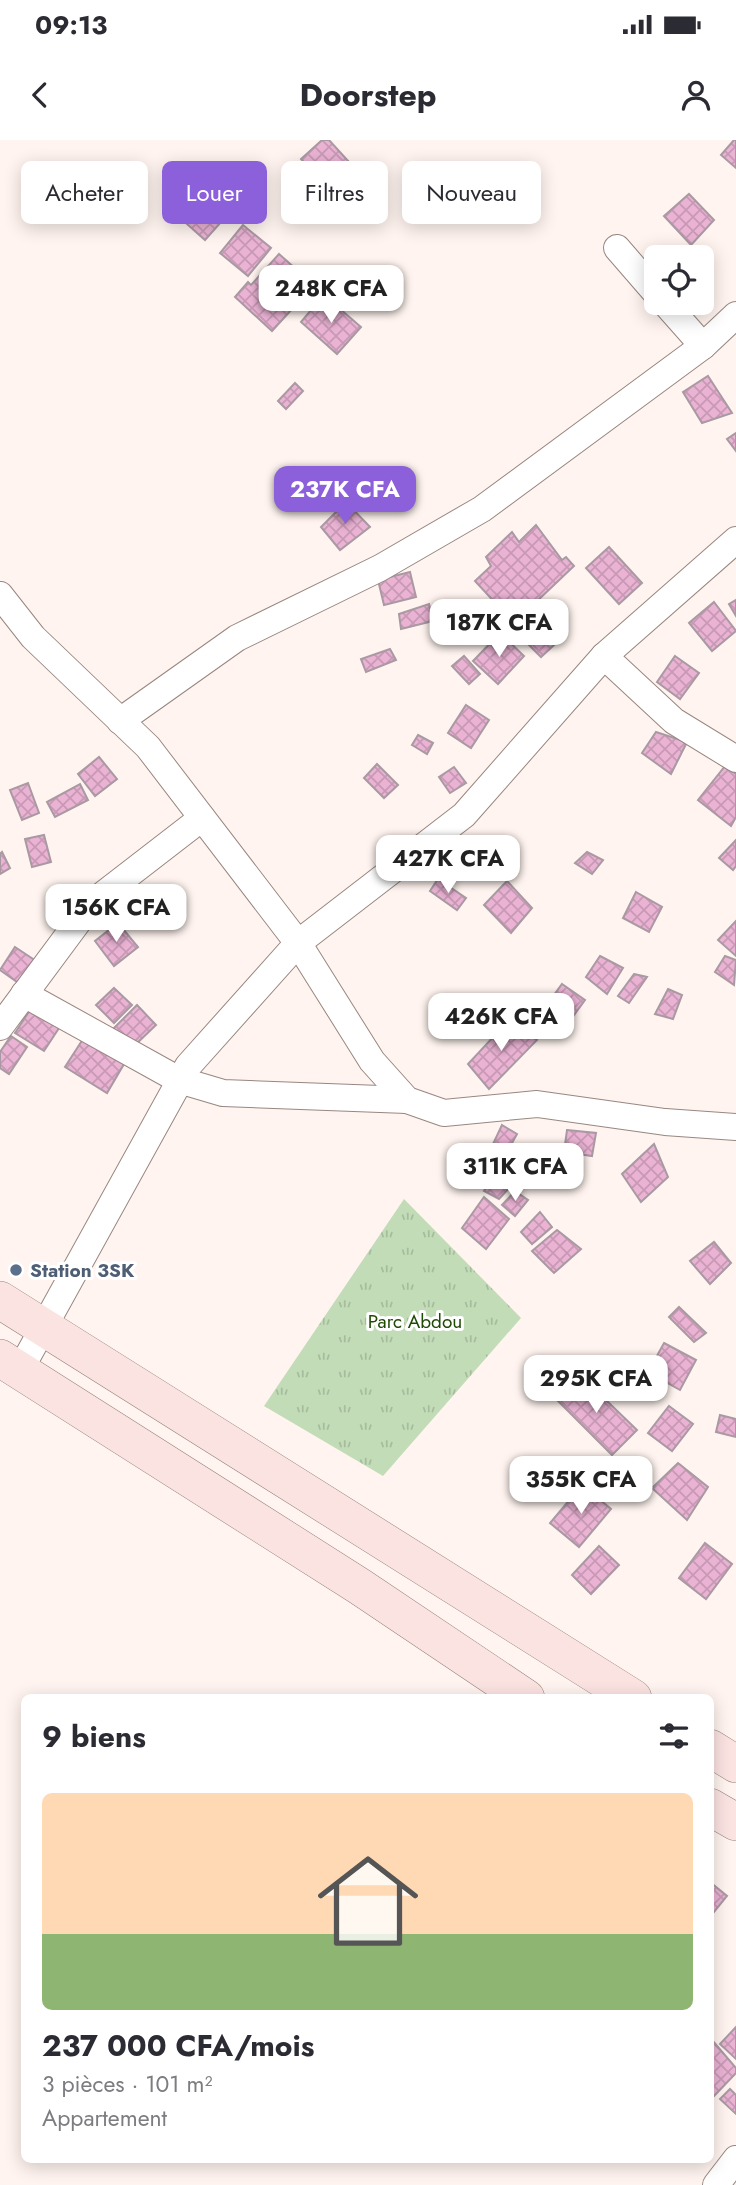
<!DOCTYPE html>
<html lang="fr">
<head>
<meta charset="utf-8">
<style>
	body { margin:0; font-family:Jost,sans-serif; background:#f7f7f7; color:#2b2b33; height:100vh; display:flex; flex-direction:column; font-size:26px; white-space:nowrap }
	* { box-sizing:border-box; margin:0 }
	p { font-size:23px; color:#7c7c81 }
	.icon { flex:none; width:38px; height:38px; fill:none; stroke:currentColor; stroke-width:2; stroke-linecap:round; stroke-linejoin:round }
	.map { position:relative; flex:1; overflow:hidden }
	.details { position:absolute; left:21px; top:1554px; width:693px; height:469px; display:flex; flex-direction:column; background:#fff; border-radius:10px; box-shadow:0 4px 18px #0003 }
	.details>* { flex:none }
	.top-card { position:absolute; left:21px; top:21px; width:695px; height:63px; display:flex; gap:14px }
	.buttons { position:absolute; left:644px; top:105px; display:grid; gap:14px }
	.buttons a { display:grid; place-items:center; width:70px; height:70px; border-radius:10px; background:#fff; box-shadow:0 4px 18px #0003; font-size:35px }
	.price { position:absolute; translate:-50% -60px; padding:0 16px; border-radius:14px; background:#fff; color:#222; font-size:23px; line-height:46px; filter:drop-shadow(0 2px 4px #0008) }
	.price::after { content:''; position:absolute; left:50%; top:42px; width:21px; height:16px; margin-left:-10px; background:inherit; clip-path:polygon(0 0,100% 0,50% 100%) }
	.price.on { background:#8b60da; color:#fff }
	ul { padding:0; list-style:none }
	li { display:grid; align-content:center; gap:14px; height:371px; padding:0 21px }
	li+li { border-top:2px solid #e1e1e2 }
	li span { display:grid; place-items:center; height:217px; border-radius:10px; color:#555 }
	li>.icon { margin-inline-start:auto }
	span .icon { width:126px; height:126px; fill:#fffc; stroke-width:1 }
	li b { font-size:30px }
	h2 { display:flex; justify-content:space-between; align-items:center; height:84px; padding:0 21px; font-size:30px }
	.chip { padding:0 24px; border-radius:10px; background:#fff; box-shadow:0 4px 18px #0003; font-size:24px; line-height:63px }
	.chip.on { background:#8b60da; color:#fff }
	.status { display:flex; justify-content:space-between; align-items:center; height:49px; padding:0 35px; background:#fff; direction:ltr }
	.status svg { height:19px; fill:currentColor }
	header { display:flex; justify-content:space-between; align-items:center; height:91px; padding:0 21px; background:#fff; font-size:32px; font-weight:700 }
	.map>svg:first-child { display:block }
	.grass { fill:url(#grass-tufts) }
	.building { fill:url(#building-cross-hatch); stroke:#a999a2; stroke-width:2 }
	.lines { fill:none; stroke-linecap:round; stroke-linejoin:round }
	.street-casing { stroke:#988780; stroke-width:28 }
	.secondary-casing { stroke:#988780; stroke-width:38 }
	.street { stroke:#fff; stroke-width:26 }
	.secondary { stroke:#fbe3e2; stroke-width:37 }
	.service-dot { fill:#5c6f8a; stroke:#fff; stroke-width:2.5 }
	.labels { text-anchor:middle; stroke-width:6; stroke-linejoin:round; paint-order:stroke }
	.service-label { font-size:19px; font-weight:bold; fill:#4e5e75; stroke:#fff; text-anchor:start }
	.park-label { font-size:19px; fill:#204a05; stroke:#fff }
</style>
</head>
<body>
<div class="status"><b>09:13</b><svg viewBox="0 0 49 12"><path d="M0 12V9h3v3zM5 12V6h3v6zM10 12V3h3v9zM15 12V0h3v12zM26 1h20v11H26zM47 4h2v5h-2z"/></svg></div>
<header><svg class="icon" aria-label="back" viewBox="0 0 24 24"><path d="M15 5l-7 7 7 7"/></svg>Doorstep<svg class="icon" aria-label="person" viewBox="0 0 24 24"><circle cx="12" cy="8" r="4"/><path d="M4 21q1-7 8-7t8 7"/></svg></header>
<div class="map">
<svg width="736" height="2045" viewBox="0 0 736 2045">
	<defs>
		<pattern id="grass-tufts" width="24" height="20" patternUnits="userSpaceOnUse" patternTransform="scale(1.75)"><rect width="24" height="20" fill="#c2dcb7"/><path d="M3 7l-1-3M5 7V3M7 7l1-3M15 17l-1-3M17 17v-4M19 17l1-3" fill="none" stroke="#a6bc9d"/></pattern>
		<pattern id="building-cross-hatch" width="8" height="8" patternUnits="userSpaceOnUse" patternTransform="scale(1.75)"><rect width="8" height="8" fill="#eab3d4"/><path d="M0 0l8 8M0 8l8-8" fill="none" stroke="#c899b5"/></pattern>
	</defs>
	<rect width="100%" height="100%" fill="#fff4ef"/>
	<path class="grass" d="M404 1059 521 1178 383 1336 264 1266Z"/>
	<g class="building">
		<path d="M322 0H329L349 22 324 44 301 19Z"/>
		<path d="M734 0H736V28L721 15Z"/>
		<path d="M203 49 229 73 205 100 178 76Z"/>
		<path d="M689 54 714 80 691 105 664 76Z"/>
		<path d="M243 85 271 108 248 136 220 113Z"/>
		<path d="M279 114 314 145 272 191 235 157 248 142 251 145Z"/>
		<path d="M324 155 361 187 337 214 301 182Z"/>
		<path d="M708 236 732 273 702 283 683 252Z"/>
		<path d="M295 243 303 251 286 269 278 261Z"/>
		<path d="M736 293V311L727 299Z"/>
		<path d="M337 330 349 343 325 366 313 354Z"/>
		<path d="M346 362 370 387 340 410 321 387Z"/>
		<path d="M536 385 562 420 566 417 574 426 514 483 475 441 491 426 486 417 512 392 519 402Z"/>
		<path d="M609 407 642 443 619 464 586 428Z"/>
		<path d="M410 432 416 457 384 465 378 440Z"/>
		<path d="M736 460V476L729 464Z"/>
		<path d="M714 462 736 491 712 511 689 483Z"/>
		<path d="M429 464 433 481 401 489 399 474Z"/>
		<path d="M461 464 480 489 459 504 439 479Z"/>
		<path d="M541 467 567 493 541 517 516 492Z"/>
		<path d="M500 493 524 516 498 544 473 521Z"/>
		<path d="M390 509 396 520 366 532 361 519Z"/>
		<path d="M464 516 480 534 469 544 452 526Z"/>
		<path d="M675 516 699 533 680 559 657 542Z"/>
		<path d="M466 565 489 580 471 608 448 593Z"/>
		<path d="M656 592 687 602 671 634 642 613Z"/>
		<path d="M418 595 433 603 427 614 412 605Z"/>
		<path d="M99 617 117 639 95 656 78 634Z"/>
		<path d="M377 624 398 645 384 658 364 638Z"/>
		<path d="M725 626 736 634V677L731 686 698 660Z"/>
		<path d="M454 627 466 643 450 653 439 637Z"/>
		<path d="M28 643 39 673 22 680 10 650Z"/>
		<path d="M80 644 88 660 55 677 47 662Z"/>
		<path d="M44 695 51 722 32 727 25 699Z"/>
		<path d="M736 700V726L733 730 719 718Z"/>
		<path d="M2 712 10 728 0 734V714Z"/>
		<path d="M587 712 603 720 592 734 575 723Z"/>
		<path d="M438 739 466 758 457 770 430 751Z"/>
		<path d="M507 741 532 768 511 793 484 765Z"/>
		<path d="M636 752 662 767 649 792 623 778Z"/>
		<path d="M736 781V816L718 800Z"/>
		<path d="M118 783 138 807 114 826 95 801Z"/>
		<path d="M15 807 36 821 20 844 0 830Z"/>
		<path d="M600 816 623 828 607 854 586 837Z"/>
		<path d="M725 816 736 820 734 845 715 832Z"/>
		<path d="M634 834 647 837 629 863 618 856Z"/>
		<path d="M562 844 585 860 569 882 546 866Z"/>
		<path d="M114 848 132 865 114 883 96 865Z"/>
		<path d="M668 849 682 855 673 879 655 874Z"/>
		<path d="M137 865 156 885 132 908 113 889Z"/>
		<path d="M32 867 61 885 44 911 15 893Z"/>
		<path d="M509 880 537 900 489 949 468 924Z"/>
		<path d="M11 896 27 907 9 934 0 928V912Z"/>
		<path d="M83 899 124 924 107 953 65 927Z"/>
		<path d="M502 985 517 994 507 1012 493 1004Z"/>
		<path d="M567 990 596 993 592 1016 564 1012Z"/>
		<path d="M654 1004 668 1037 641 1062 622 1034Z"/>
		<path d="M541 1007 554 1017 537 1039 524 1030Z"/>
		<path d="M496 1034 511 1046 499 1059 484 1051Z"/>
		<path d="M515 1051 528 1060 515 1076 502 1065Z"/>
		<path d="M484 1057 509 1079 486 1109 462 1088Z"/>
		<path d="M540 1072 552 1087 532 1104 521 1092Z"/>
		<path d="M557 1090 581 1109 554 1133 532 1111Z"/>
		<path d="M714 1102 731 1123 710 1144 690 1121Z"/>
		<path d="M679 1167 706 1193 694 1202 669 1177Z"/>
		<path d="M664 1203 696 1220 680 1250 648 1232Z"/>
		<path d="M579 1234 637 1290 612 1315 556 1259Z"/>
		<path d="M669 1266 693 1284 672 1311 648 1293Z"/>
		<path d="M720 1275 736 1279V1297L716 1292Z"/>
		<path d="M678 1323 708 1347 687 1380 652 1348Z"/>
		<path d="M582 1345 611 1369 579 1407 550 1383Z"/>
		<path d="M705 1403 732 1424 706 1459 679 1438Z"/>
		<path d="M599 1406 619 1425 591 1454 572 1435Z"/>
		<path d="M710 1742 727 1756 710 1777Z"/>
		<path d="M736 1887V1919L720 1904Z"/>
		<path d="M712 1900 736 1928V1933L714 1956 710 1952Z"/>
		<path d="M730 1949 736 1955V1974L720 1959Z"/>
	</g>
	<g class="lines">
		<defs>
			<g id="street">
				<path d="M617 108 656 153"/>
				<path d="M665 163 703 206"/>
				<path d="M0 455 33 497 148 607 298 803 372 921 407 960 444 973 537 964 665 982 736 987"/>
				<path d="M604 516 674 581 736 619"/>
				<path d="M120 581 237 498 380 428 482 369 703 206 736 175"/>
				<path d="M24 854 179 940 223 953 407 960"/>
				<path d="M0 887 92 763 202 678"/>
				<path d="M20 1230 188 926 298 803 464 675 604 516 736 400"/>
				<path d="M716 2045 736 2019"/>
			</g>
			<g id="secondary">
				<path d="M0 1160 633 1558"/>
				<path d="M0 1218 359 1446 526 1558"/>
				<path d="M710 1608 736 1624"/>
				<path d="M710 1667 736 1682"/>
			</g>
		</defs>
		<use href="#street" class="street-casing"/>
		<use href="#secondary" class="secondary-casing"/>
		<use href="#street" class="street"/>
		<use href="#secondary" class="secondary"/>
	</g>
	<circle class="service-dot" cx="16" cy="1130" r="7"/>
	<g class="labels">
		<g class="service-label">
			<text x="30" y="1137">Station 3SK</text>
		</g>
		<g class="park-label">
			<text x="415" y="1188">Parc Abdou</text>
		</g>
	</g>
</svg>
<div class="buttons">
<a><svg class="icon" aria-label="locate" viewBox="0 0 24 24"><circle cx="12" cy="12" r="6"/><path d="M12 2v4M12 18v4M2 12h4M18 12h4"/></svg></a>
</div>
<b class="price" style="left:331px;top:185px">248K CFA</b>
<b class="price on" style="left:345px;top:386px">237K CFA</b>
<b class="price" style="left:499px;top:519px">187K CFA</b>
<b class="price" style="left:448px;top:755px">427K CFA</b>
<b class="price" style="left:116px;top:804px">156K CFA</b>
<b class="price" style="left:501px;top:913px">426K CFA</b>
<b class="price" style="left:515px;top:1063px">311K CFA</b>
<b class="price" style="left:596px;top:1275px">295K CFA</b>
<b class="price" style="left:581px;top:1376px">355K CFA</b>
<div class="top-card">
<a class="chip">Acheter</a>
<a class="chip on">Louer</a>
<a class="chip">Filtres</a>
<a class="chip">Nouveau</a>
</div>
<section class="details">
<h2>9 biens<svg class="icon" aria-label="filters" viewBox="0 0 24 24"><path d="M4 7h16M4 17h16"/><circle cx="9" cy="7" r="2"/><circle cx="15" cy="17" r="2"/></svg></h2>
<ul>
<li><span style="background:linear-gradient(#ffd9b3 65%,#8fb573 0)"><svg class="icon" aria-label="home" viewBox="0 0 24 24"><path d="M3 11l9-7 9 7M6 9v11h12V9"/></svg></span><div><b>237 000 CFA/mois</b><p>3 pièces · 101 m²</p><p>Appartement</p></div></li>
</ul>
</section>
</div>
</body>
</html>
